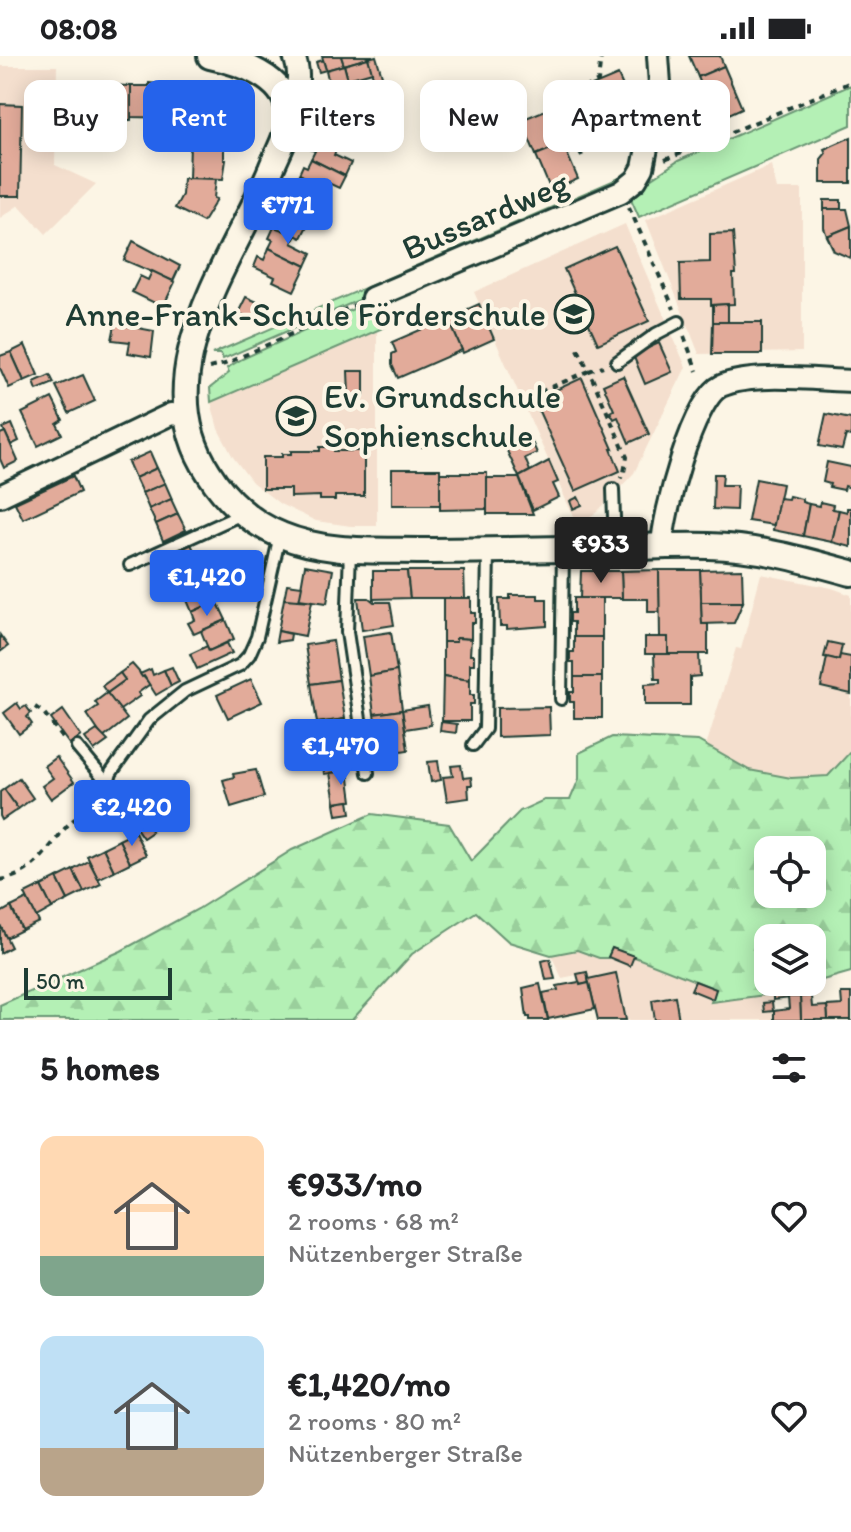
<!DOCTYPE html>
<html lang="en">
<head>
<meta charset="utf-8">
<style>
	body { margin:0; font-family:Itim,sans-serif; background:#f6f6f6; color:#202124; height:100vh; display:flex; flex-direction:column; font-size:30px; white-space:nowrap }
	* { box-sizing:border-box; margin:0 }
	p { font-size:26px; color:#757577 }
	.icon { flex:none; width:44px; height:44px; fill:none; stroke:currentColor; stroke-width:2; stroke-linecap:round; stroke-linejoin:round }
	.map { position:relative; height:964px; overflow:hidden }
	.details { display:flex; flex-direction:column; background:#fff; flex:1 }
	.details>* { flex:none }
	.top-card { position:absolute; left:24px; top:24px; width:804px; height:72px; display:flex; gap:16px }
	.buttons { position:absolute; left:754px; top:780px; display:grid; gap:16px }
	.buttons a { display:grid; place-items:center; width:72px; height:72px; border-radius:16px; background:#fff; box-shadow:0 4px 20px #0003; font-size:40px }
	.scale { position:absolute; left:24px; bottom:20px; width:148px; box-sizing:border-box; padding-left:8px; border:4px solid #1f3d34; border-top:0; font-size:22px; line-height:28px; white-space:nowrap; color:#1f3d34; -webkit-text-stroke:6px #fcf5e5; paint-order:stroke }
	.price { position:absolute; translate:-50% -68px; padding:0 18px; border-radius:8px; background:#2563eb; color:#fff; font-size:26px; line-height:52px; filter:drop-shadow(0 2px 4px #0008) }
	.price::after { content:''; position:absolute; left:50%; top:48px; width:24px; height:18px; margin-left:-12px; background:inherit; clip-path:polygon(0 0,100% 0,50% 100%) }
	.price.active { background:#222; color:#fff }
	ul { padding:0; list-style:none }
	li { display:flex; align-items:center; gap:24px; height:200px; padding:0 40px }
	li span { display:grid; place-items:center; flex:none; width:224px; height:160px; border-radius:16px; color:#555 }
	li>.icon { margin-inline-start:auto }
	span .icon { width:96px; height:96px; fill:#fffc; stroke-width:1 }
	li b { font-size:34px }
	h2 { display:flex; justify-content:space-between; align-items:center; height:96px; padding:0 40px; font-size:34px }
	.chip { padding:0 28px; border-radius:16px; background:#fff; box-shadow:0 4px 20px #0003; font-size:28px; line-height:72px }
	.chip.active { background:#2563eb; color:#fff }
	.status { display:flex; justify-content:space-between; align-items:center; height:56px; padding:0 40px; background:#fff; direction:ltr }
	.status svg { height:22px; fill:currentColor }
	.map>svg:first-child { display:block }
	.built { fill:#f4dfce }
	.grass { fill:#b4f0b5; stroke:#6a9674; stroke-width:2 }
	.forest { fill:url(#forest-firs); stroke:#6a9674; stroke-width:2; fill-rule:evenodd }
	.building { fill:#e2ab9a; stroke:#1f3d34; stroke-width:2 }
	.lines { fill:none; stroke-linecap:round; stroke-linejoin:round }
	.service-casing { stroke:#1f3d34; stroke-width:16 }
	.minor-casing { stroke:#1f3d34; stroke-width:26 }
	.tertiary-casing { stroke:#1f3d34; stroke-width:30 }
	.path { stroke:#1f3d34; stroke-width:4; stroke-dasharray:6 6; stroke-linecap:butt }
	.service { stroke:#fcf5e5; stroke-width:10 }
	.minor { stroke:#fcf5e5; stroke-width:20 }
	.tertiary { stroke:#fcf5e5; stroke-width:24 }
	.labels { text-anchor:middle; stroke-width:8; stroke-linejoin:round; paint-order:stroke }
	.street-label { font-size:34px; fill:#1f3d34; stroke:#fcf5e5 }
	.poi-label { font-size:34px; fill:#1f3d34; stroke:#fcf5e5; text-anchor:end }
</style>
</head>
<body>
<div class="status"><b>08:08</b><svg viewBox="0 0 49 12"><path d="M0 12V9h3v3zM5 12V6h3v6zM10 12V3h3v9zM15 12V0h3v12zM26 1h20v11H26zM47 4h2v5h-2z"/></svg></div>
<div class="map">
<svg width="851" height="964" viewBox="0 0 851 964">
	<defs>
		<pattern id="forest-firs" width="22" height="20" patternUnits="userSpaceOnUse" patternTransform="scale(2)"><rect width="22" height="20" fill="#b4f0b5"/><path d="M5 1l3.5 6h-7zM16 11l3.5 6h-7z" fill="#9acf9c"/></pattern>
	</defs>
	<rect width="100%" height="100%" fill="#fcf5e5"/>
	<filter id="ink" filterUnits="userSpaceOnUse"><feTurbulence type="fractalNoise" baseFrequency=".0125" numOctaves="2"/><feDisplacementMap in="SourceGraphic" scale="16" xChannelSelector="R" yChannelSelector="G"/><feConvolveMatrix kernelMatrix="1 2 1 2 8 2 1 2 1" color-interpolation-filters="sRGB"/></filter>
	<g filter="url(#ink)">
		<g class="built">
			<path d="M0 10H57L55 109 96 128 46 178 19 149 0 162Z"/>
			<path d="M771 109 777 133H802V296L699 298 646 164Z"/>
			<path d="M625 168 686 311 634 417 597 456 577 469 474 236Z"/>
			<path d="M377 275V470H351L316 465 280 448 252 426 233 401 218 373 211 346Z"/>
			<path d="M761 518 832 532 851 539V695L828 720 791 722 749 714 706 690 736 592 741 593Z"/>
			<path d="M612 892 716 933 712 946 773 938 774 964H598L587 917 562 922 551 899 577 894 599 902Z"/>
		</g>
		<g class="grass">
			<path d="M851 29V69L639 161 631 143 633 135 678 105Z"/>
			<path d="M631 117 619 131 223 303 221 298H212Z"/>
			<path d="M373 244 385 271 211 346 210 332 229 317 227 312 242 303Z"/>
		</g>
		<path class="forest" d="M612 681 698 685 749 714 791 722 828 720 851 695V916L773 938 711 946 716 933 612 892 608 902H599L577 894 551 899 509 886 476 856 412 898 352 964H0V949L121 895 198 853 292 794 372 758 449 768 471 805 520 755 544 744H570L579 723V697ZM768 794H812V838H768ZM768 882H812V926H768Z"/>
		<g class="building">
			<path d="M322 0H341L344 9 326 14Z"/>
			<path d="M341 0H372V1L344 9Z"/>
			<path d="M376 0 383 23 374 25 368 2Z"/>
			<path d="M689 0H720L724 10 698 21Z"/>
			<path d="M368 2 372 16 348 23 344 9Z"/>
			<path d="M323 4 326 14 319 16 316 6Z"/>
			<path d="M344 9 350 32 332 36 331 31 326 32 324 25 328 23 326 14Z"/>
			<path d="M724 10 742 52 716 64 698 21Z"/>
			<path d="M618 19 629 44 579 66 568 40Z"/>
			<path d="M149 27 175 30V62L131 61V30H149Z"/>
			<path d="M99 29 131 30V64H116V67L74 66 75 32H92V30Z"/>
			<path d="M175 33H195V44L221 47 220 88H193L194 62H175Z"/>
			<path d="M0 48 22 49 20 140H0Z"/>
			<path d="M548 53 563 88 536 99 521 64Z"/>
			<path d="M851 81V127H821V103L826 97 824 93Z"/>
			<path d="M321 82 338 90 334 99 351 107 345 120 311 103 315 95 310 93 314 85 319 87Z"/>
			<path d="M190 88H224V104H226L223 123 189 122Z"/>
			<path d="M563 88 578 123 551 135 536 99Z"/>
			<path d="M311 103 345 120 339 132 322 124 310 148 294 140 303 120 299 118 303 109 307 111Z"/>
			<path d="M299 118 303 120 294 139 291 137Z"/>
			<path d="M183 122 216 123 214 142 217 143 203 166 175 152 182 139Z"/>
			<rect x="824" y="144" width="17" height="9"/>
			<path d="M824 153H847L851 170 827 180 824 172Z"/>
			<path d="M291 160 308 168 301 182 284 174Z"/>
			<path d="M851 170V199L850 202 834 195 827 180Z"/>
			<path d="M274 171 296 179 292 187 312 197 306 210 269 192 273 184 269 182Z"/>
			<path d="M733 177 736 218H733L734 248 711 249V243H681L680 207 710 206V178Z"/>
			<path d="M133 185 180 210 173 225 124 204Z"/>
			<path d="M615 190 649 265 598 288 564 213Z"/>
			<path d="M269 192 306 210 294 235 273 225 275 221 254 211 258 201 264 204Z"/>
			<path d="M152 215 175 226 163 251 132 236 140 220 148 224Z"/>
			<path d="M246 241 264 249 257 265 238 257Z"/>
			<path d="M479 248 494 283 463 297 448 262Z"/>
			<path d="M728 248V266H713V249Z"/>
			<path d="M448 262 462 294 398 322 392 309V298L396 296 392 286Z"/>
			<path d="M713 266H762V298H712Z"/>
			<path d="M117 268 154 275 151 301 128 297 130 286 112 284 115 269Z"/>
			<path d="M659 287 672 316 645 328 633 299Z"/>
			<path d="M25 289 38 319 24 325 11 296Z"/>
			<path d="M11 296 24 325 9 332 0 312V300Z"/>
			<path d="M348 315H364V339H349Z"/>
			<path d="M50 319 54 327 37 334 34 326Z"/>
			<path d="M83 319 95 345 69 357 56 330Z"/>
			<path d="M623 320 649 378 629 387 618 361 614 363 610 356 614 354 603 329Z"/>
			<path d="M582 322 613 393H611L620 415 575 435 537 351 550 345 547 338Z"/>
			<path d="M52 342 63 364 57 368 62 378 38 390 22 357Z"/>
			<path d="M826 358 851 363V380L846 379 842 394 819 390Z"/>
			<path d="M12 368 19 385 11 389 3 372Z"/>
			<path d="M5 376 18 405 4 412 0 403V378Z"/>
			<path d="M516 380 520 391 532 386 537 397 525 402 530 415 519 421 503 386Z"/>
			<rect x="406" y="381" width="22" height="10"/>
			<path d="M320 391H334V395H364V440H335V444H320V440L291 441V433H263V401H282V398H291V395H320Z"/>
			<path d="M150 396 157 412 135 422 128 406Z"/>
			<path d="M549 405 558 426 553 428 559 441 533 454 519 421Z"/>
			<path d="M827 406 851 411V432L845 430 844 434 829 431 830 428 823 426Z"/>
			<path d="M157 412 165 428 142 437 135 422Z"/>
			<rect x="392" y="413" width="48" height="36"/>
			<path d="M440 417H487V453L440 454Z"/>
			<path d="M714 418H723L722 429H737L736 454 713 453Z"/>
			<path d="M73 420 80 436 23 463 15 447Z"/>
			<path d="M487 422H519L533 458H487Z"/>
			<path d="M756 423 782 428 774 469 748 465Z"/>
			<path d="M165 427 172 443 149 453 142 437Z"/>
			<path d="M789 440 802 443V446L809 448 803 480 773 474 779 442 788 443Z"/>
			<path d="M578 441 582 449 573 453 570 445Z"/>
			<path d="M171 443 178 458 156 468 149 453Z"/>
			<path d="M820 446 833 449 832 453 839 454 832 486 803 480 809 448 819 450Z"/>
			<path d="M847 452H851V491L832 486 839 454 847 456Z"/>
			<path d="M178 458 186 474 163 485 156 468Z"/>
			<path d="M191 488 200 507 175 518 166 500Z"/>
			<path d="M200 507 208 526 184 537 175 518Z"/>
			<path d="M305 509 333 514 327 547 299 543Z"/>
			<path d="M742 513 743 546H701L700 514Z"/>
			<path d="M659 514 660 556H648V543H622L621 515Z"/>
			<path d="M659 514H700L702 568H708V598H668V581H660Z"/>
			<path d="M373 515H407L410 542 373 543Z"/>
			<path d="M407 515H464L465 542H410Z"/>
			<path d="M581 515H621L622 542H580Z"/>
			<path d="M208 526 217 545 192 556 184 537Z"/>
			<path d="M287 528 302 530 299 545 284 543Z"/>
			<path d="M510 539H538V543H547V570L507 573V570H500L499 543H510Z"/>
			<path d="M358 542H369L374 546H390L394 569 362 574Z"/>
			<path d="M443 542H471V557H475V567H471V583L456 582V586H443Z"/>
			<path d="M574 542H602V581H574V566H570V557H574Z"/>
			<path d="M284 543 312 545 305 580 278 575Z"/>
			<path d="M217 545 226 564 194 578 188 567 195 564 192 556Z"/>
			<path d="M701 546H743L734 567 702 568Z"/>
			<path d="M226 564 234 583 209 595 201 575Z"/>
			<path d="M278 575 291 578 290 584 276 586Z"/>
			<path d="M391 576 397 615 369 620 363 580Z"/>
			<path d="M0 579 8 590 0 596Z"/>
			<path d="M574 581H602V621H574V606H570V596H574Z"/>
			<rect x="645" y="581" width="23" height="17"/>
			<path d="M456 582 471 583 470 599H474V608H470V624L443 620V586H456Z"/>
			<path d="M333 585 339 624 311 628 305 589Z"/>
			<path d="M828 586 842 589 839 604 824 601Z"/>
			<path d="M227 587 232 597 197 613 190 598 207 590 209 595Z"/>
			<path d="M654 598H699L700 620 690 621V649H645V628L660 627V623H655Z"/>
			<path d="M840 599 851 601V638L821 631 827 601 839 604Z"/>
			<path d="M132 608 150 628 138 637 140 640 120 654 107 637 125 624 120 617Z"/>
			<path d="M172 611 179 626 171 630 164 614Z"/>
			<path d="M151 613 153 619 164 614 171 630 156 639 144 620 142 621 140 618Z"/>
			<path d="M397 615 402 654 374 658 369 620Z"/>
			<path d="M120 617 125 624 107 637 102 630Z"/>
			<path d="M443 620 470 624V639H474V648H470V665H442Z"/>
			<path d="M574 621H602V662H574V646H570V636H574Z"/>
			<path d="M251 623 262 646 228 662 217 639Z"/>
			<path d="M339 624 345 663 317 667 311 628Z"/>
			<path d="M107 637 127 663 103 682 87 658 98 650 95 646Z"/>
			<path d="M17 647 21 653 26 650 31 657 27 661 32 668 19 678 4 657Z"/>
			<path d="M428 650 431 669 405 673 402 654Z"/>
			<path d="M549 651 550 679 497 681V652Z"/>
			<path d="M63 654 81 680 69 688 51 663Z"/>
			<path d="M402 654 408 694 380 698 374 658Z"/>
			<path d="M345 663 351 703 323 707 317 667Z"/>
			<path d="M441 666 457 668 456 677 440 675Z"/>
			<path d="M97 674 108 685 94 695 85 682Z"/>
			<path d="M56 701 74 726 51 743 42 730 53 722 44 710Z"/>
			<path d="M346 704 348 715 324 718 323 707Z"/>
			<path d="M438 705 441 724 431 726 428 706Z"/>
			<path d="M461 709 463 722 471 721 472 729H468L469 742 447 745 443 721 453 720 451 710Z"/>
			<path d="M256 714 264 741 231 751 223 724 234 721 233 718Z"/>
			<path d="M348 715 352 745 335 747 330 717Z"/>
			<path d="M19 722 33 742 18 753 4 733Z"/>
			<path d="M4 733 18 753 2 764 0 760V736Z"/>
			<path d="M171 733 181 751 157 764 147 745Z"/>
			<path d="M349 745 351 757 337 759 335 747Z"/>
			<path d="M141 760 152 776 143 782 132 766Z"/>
			<path d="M135 776 146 799 130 807 119 784Z"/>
			<path d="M119 784 130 807 114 815 103 792Z"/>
			<path d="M103 792 114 815 98 823 87 800Z"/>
			<path d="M89 805 101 828 84 836 73 814Z"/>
			<path d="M73 814 84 836 68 844 57 822Z"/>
			<path d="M57 822 68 844 52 852 41 830Z"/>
			<path d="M41 830 52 852 36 861 25 838Z"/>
			<path d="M27 843 39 866 22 874 11 851Z"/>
			<path d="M11 851 22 874 6 882 0 869V857Z"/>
			<path d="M0 869 11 891 0 897Z"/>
			<path d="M612 892 634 900 630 910 608 901Z"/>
			<path d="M550 903 555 923 546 924 542 905Z"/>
			<path d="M587 916 589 927 580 929 577 918Z"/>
			<path d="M616 917 626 964H598L588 923Z"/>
			<path d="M695 925 716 933 713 943 691 934Z"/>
			<path d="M579 926 580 929 589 927 595 953 548 963 543 937 558 934 557 930Z"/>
			<path d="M540 928 548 964H530V961H527L523 932Z"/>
			<path d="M811 932V940L800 941 799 933Z"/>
			<path d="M799 933 800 941 773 944V935Z"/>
			<path d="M841 937H851V964H828L827 950 842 949Z"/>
			<path d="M675 940 679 964H655L652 944Z"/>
			<path d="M811 940 812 951 827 950 828 964H801L800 941Z"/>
			<path d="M788 941H800L801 964H774V955L789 953Z"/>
			<path d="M772 946 773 955 764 956 763 947Z"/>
		</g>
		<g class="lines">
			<defs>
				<g id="service">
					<path d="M617 306 656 278 679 266"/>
					<path d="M613 433 615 490"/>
					<path d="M350 495 347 576 368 717"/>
					<path d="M130 509 242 458"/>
					<path d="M561 643 563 495"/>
					<path d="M473 689 485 673 488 495"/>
					<path d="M77 691 108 728"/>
					<path d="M104 742 111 717 149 664 185 635 240 609 249 599 257 581 280 479"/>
				</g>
				<g id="minor">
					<path d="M288 47C299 31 301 19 294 0"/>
					<path d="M372 242 621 136 636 124 643 112 660 28 658 0"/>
					<path d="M0 440 171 358 187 360"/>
					<path d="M662 490C663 459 693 343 721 330 750 316 817 324 851 325"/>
				</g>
				<path id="tertiary" d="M210 0C239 6 285 21 289 56 291 75 278 95 271 113 233 204 143 317 209 417 225 443 252 468 281 479 327 498 376 494 424 495 487 495 550 493 612 492 644 491 677 489 709 490 758 491 804 504 851 517"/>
			</defs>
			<use href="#service" class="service-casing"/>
			<use href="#minor" class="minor-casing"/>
			<use href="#tertiary" class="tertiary-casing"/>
			<g class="path">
				<path d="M575 84 636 58"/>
				<path d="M582 100 567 66 563 67 555 47 598 25 601 0"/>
				<path d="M665 104 851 26"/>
				<path d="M629 151 674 253"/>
				<path d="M684 280 697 315"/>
				<path d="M578 293 589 315 603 310"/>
				<path d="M209 312 225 308 355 249"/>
				<path d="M540 336 589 315 627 401 624 416 621 422"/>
				<path d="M35 651 44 657 65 685"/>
				<path d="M0 824C34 819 46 794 67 770 74 762 84 757 92 751"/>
			</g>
			<use href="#service" class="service"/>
			<use href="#minor" class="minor"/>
			<use href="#tertiary" class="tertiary"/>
		</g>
	</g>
	<defs>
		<symbol id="school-ring" viewBox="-11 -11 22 22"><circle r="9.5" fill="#fcf5e5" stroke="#1f3d34" stroke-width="1.5"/><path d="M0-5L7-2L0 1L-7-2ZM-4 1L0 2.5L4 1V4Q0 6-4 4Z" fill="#1f3d34"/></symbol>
	</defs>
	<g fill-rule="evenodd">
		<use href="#school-ring" x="552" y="236" width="44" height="44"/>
		<use href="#school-ring" x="274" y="338" width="44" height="44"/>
	</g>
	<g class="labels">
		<g class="street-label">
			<text transform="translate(485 159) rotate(-23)" y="12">Bussardweg</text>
		</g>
		<g class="poi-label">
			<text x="546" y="270">Anne-Frank-Schule Förderschule</text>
			<text x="324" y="352" text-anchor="start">Ev. Grundschule<tspan x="324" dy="39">Sophienschule</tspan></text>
		</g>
	</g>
</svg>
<div class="buttons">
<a><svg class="icon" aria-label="locate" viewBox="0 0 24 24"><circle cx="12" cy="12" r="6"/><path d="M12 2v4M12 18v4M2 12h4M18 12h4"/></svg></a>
<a><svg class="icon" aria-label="layers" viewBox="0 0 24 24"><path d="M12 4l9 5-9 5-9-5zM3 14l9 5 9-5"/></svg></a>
</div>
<div class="scale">50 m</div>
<b class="price" style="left:288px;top:190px">€771</b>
<b class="price active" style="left:601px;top:529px">€933</b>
<b class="price" style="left:207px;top:562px">€1,420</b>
<b class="price" style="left:341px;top:731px">€1,470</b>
<b class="price" style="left:132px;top:792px">€2,420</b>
<div class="top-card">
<a class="chip">Buy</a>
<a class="chip active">Rent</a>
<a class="chip">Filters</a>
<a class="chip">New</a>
<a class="chip">Apartment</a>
</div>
</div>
<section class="details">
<h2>5 homes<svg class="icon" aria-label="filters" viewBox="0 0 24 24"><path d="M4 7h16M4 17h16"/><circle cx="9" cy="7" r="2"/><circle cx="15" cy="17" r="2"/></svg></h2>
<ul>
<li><span style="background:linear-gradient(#ffd9b3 75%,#7fa58c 0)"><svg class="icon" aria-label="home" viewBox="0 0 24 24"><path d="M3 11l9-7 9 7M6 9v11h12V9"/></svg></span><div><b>€933/mo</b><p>2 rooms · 68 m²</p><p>Nützenberger Straße</p></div><svg class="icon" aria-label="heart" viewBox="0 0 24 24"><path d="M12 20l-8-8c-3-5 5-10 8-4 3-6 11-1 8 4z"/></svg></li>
<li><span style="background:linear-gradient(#bfe0f5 70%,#b9a48a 0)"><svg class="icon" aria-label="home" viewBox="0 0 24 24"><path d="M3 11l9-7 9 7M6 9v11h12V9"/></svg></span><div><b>€1,420/mo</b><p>2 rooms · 80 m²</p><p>Nützenberger Straße</p></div><svg class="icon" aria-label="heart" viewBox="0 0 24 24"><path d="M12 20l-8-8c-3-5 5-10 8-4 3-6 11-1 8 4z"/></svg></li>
</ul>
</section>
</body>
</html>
